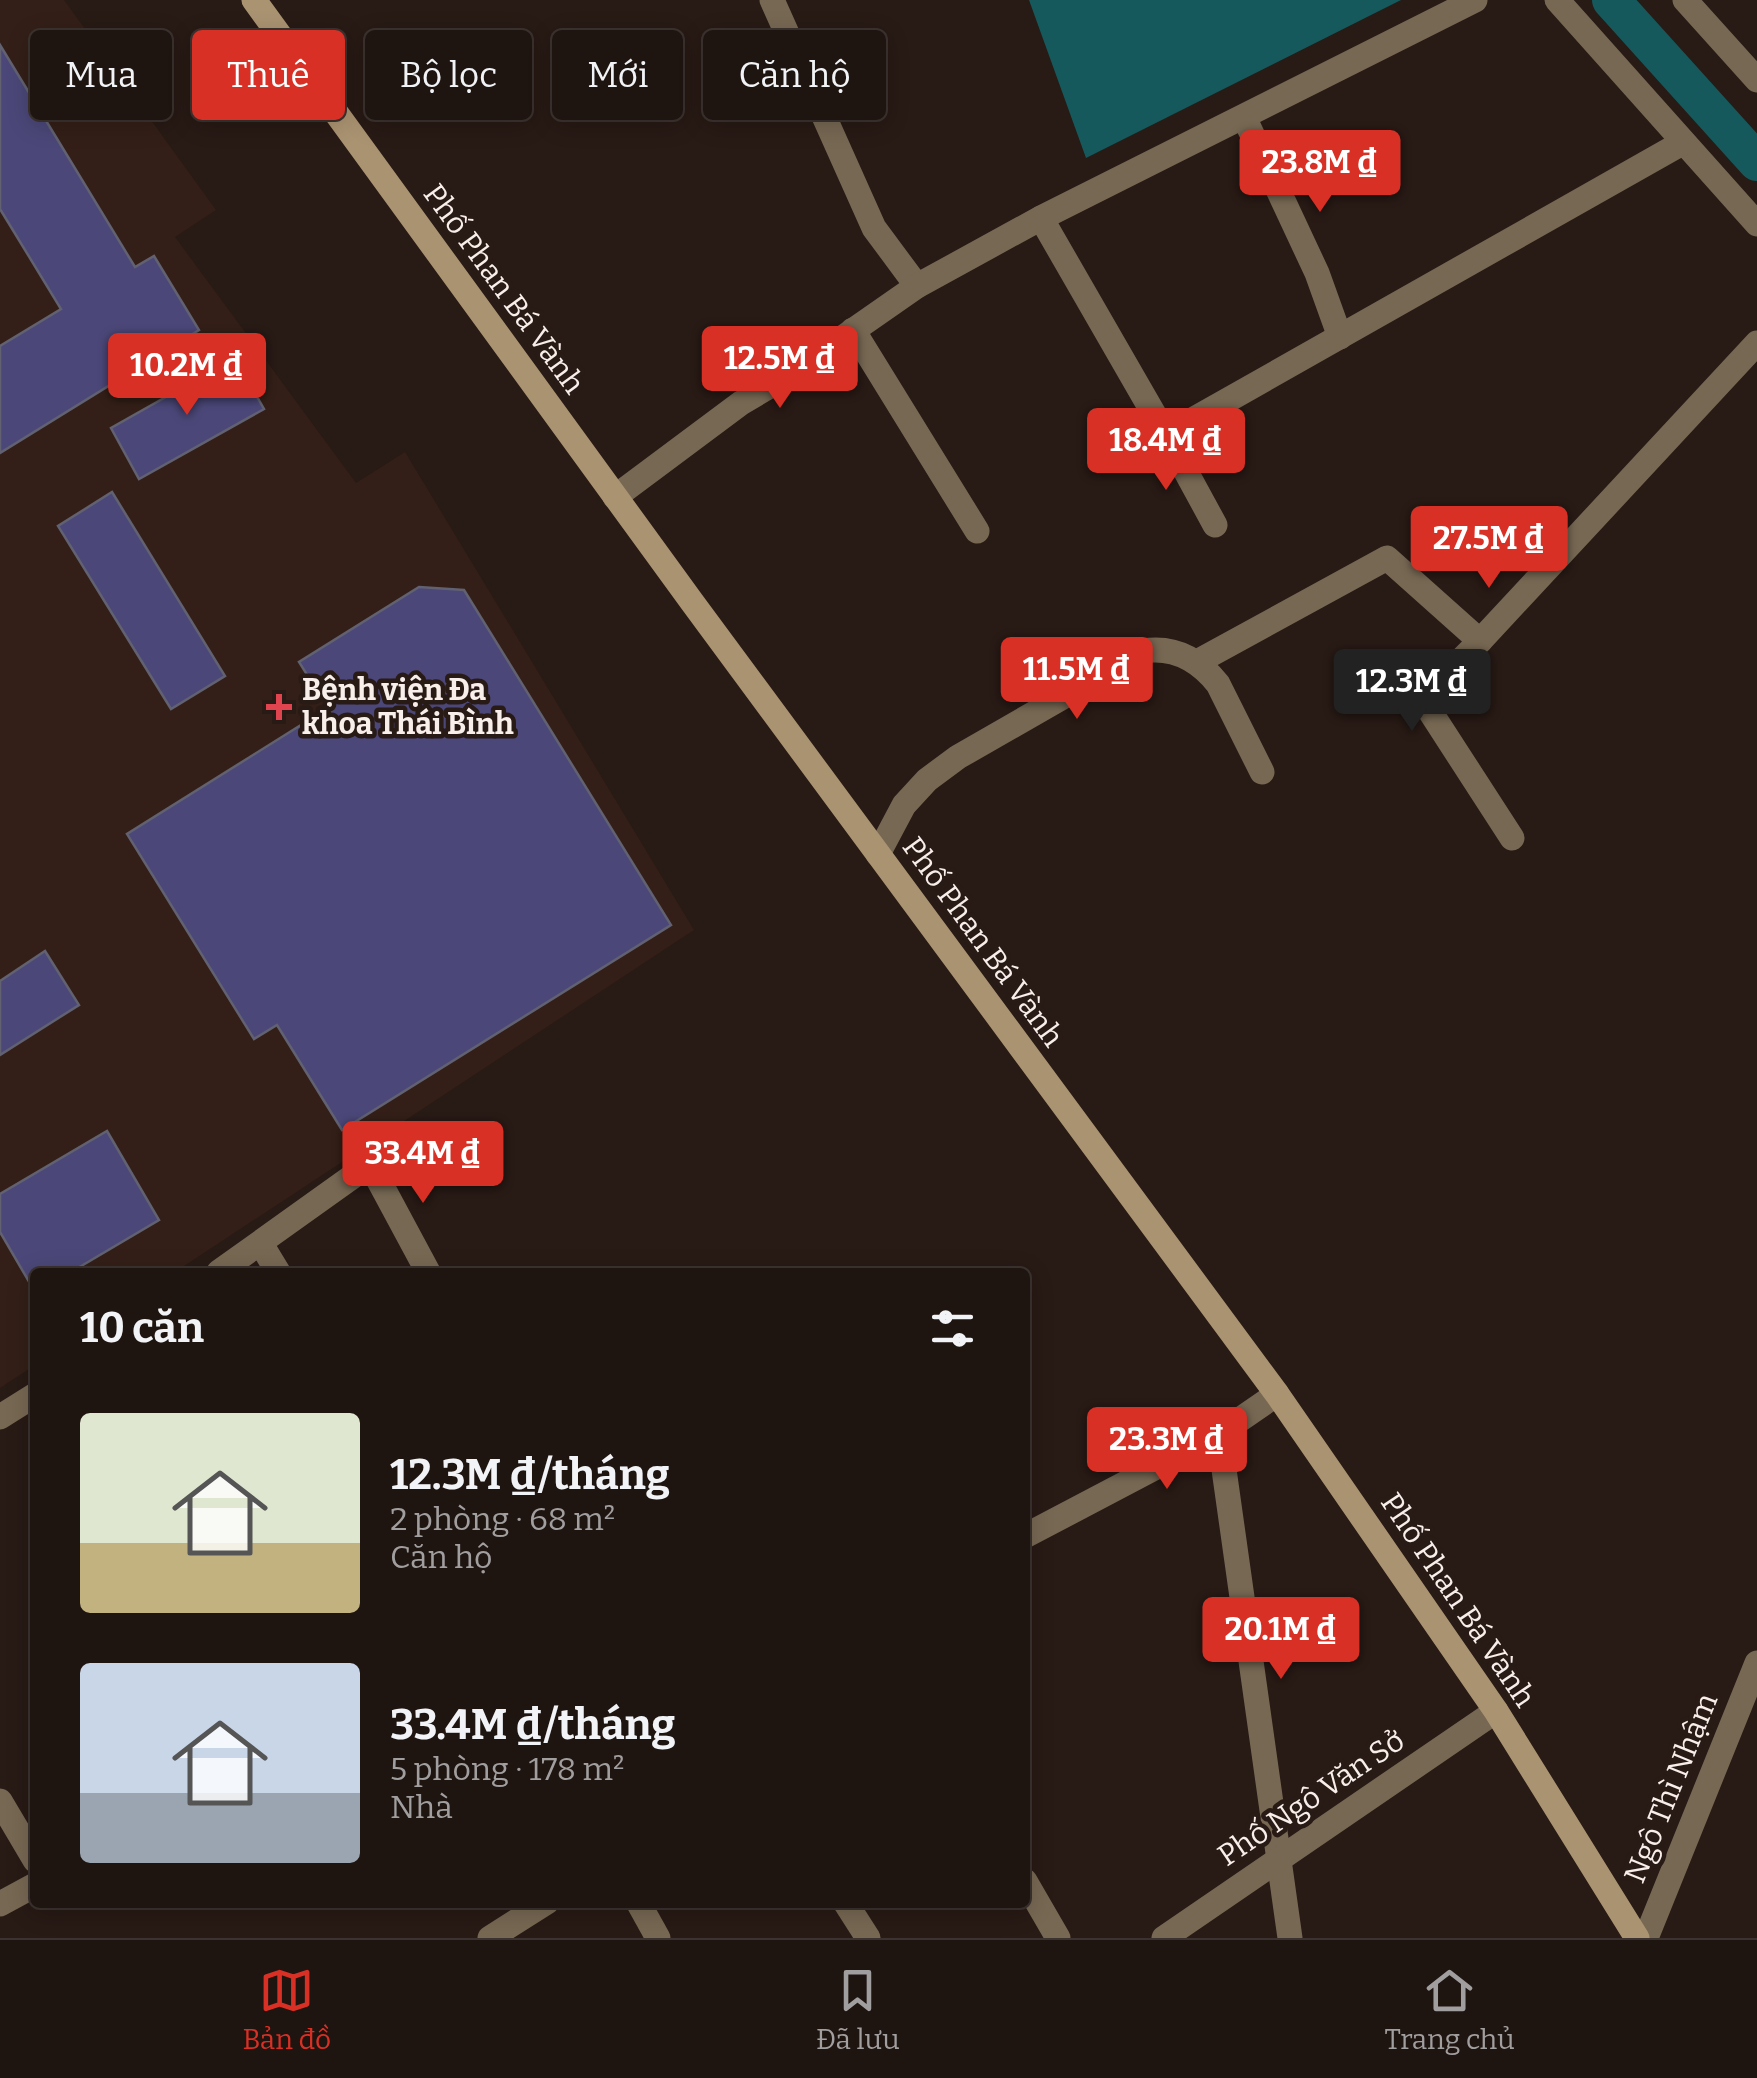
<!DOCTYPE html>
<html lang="vi">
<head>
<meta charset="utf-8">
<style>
	body { margin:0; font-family:Bitter,serif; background:#2b211e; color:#f1f3f6; height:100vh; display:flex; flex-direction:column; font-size:38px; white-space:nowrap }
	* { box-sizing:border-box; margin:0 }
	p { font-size:32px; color:#a19e9f }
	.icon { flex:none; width:55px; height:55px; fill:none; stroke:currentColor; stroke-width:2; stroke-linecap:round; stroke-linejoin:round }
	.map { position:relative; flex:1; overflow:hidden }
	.details { position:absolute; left:30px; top:1268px; width:1000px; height:640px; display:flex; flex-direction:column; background:#1e1410; border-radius:10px; box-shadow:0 5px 25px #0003,0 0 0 2px #3c3330 }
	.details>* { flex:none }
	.guide { position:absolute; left:30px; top:30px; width:1000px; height:90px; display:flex; gap:20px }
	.price { position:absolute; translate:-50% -85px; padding:0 22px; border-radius:10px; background:#d93025; color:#fff; font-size:32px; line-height:65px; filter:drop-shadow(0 2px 5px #0008) }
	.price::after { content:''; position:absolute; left:50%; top:60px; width:30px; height:22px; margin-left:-15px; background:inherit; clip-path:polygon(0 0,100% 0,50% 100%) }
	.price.current { background:#222; color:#fff }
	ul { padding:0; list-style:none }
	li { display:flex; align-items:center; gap:30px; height:250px; padding:0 50px }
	li span { display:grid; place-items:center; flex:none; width:280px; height:200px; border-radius:10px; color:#555 }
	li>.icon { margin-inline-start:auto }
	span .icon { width:120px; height:120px; fill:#fffc; stroke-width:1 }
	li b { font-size:42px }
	h2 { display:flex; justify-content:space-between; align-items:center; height:120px; padding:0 50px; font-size:42px }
	.chip { padding:0 35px; border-radius:10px; background:#1e1410; box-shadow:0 5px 25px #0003,0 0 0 2px #3c3330; font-size:35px; line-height:90px }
	.chip.current { background:#d93025; color:#fff }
	.dock { display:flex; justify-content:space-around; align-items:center; height:140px; border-top:2px solid #3c3330; background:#1e1410; font-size:28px; color:#a19e9f }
	.dock a { display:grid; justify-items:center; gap:5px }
	.dock .current { color:#d93025 }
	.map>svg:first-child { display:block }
	.built { fill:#331f17 }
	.water { fill:#15595c }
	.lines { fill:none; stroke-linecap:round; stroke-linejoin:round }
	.canal { stroke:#15595c; stroke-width:38 }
	.building { fill:#4b4778; stroke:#616171; stroke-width:2.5 }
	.street { stroke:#776853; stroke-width:25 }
	.secondary { stroke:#aa9371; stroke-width:25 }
	.health-dot { fill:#e0444e; stroke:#281a15; stroke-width:4 }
	.labels { text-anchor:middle; stroke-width:9; stroke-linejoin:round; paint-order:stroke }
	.street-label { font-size:30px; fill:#f8eeea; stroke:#281a15 }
	.poi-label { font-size:30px; font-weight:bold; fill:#f8eeea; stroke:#281a15; text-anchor:start }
</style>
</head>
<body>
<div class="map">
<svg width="1757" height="1938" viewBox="0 0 1757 1938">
	<rect width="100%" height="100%" fill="#281a15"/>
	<path class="built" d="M0 0H64L216 210 175 237 356 483 405 452 694 930 175 1272H35V1365L0 1388Z"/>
	<path class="water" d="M1029 0H1401L1086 158Z"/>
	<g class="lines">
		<path class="canal" d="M1611 0 1757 162"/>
	</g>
	<g class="building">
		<path d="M0 45 135 267 154 256 199 330 0 453V346L61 309 0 209Z"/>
		<path d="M235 358 264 409 139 479 111 428Z"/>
		<path d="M112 492 225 676 171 709 58 526Z"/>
		<path d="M419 587 464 590 671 925 342 1130 277 1025 254 1039 127 834 328 708 299 662Z"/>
		<path d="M45 951 79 1005 0 1055V981Z"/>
		<path d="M107 1131 159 1220 71 1272H35V1292L0 1232V1194Z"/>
	</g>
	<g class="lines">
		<g class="street">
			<path d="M772 0 874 228 917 286"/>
			<path d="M1557 0 1757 224"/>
			<path d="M1685 0 1757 80"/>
			<path d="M1244 117 1317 273 1340 337"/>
			<path d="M1041 218 1166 435 1682 143"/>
			<path d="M853 330 977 531"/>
			<path d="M1166 435 1215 525"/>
			<path d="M615 497 741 403 795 371 917 286 1041 218 1475 0"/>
			<path d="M1480 641 1431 690 1424 702 1512 838"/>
			<path d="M1197 662 1387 558 1480 641 1757 343"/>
			<path d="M878 854 904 805 927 780 958 757 1143 651C1175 646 1199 660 1218 684L1262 772"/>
			<path d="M261 1244 278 1272"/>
			<path d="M219 1272 370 1164 428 1272"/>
			<path d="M0 1417 35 1395"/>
			<path d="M1219 1434 1290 1938"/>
			<path d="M1025 1536 1219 1434 1277 1394"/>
			<path d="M0 1801 35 1860"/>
			<path d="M1025 1881 1058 1938"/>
			<path d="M638 1902 658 1938"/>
			<path d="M845 1902 868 1938"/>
			<path d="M0 1904 35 1885"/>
			<path d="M490 1938 547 1902"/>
			<path d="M1164 1938 1496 1711"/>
			<path d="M1646 1938 1757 1663"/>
		</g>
		<path class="secondary" d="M254 0 692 602 1277 1394 1496 1711 1637 1938"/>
	</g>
	<path class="health-dot" d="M274 692h10v10h10v10h-10v10h-10v-10h-10v-10h10z"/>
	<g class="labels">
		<g class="street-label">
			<text transform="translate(504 289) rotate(54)" y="10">Phố Phan Bá Vành</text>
			<text transform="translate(983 942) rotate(54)" y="10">Phố Phan Bá Vành</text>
			<text transform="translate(1458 1600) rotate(56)" y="10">Phố Phan Bá Vành</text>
			<text transform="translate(1671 1788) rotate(-68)" y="10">Ngô Thì Nhậm</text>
			<text transform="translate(1311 1798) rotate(-34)" y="10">Phố Ngô Văn Sở</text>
		</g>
		<g class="poi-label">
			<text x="302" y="700">Bệnh viện Đa<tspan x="302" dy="34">khoa Thái Bình</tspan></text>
		</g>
	</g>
</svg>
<b class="price" style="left:1320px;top:215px">23.8M ₫</b>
<b class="price" style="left:780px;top:411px">12.5M ₫</b>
<b class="price" style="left:187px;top:418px">10.2M ₫</b>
<b class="price" style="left:1166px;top:493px">18.4M ₫</b>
<b class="price" style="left:1489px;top:591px">27.5M ₫</b>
<b class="price" style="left:1077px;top:722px">11.5M ₫</b>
<b class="price current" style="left:1412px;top:734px">12.3M ₫</b>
<b class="price" style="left:423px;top:1206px">33.4M ₫</b>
<b class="price" style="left:1167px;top:1492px">23.3M ₫</b>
<b class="price" style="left:1281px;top:1682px">20.1M ₫</b>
<div class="guide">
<a class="chip">Mua</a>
<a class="chip current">Thuê</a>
<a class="chip">Bộ lọc</a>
<a class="chip">Mới</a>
<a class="chip">Căn hộ</a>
</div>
<section class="details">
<h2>10 căn<svg class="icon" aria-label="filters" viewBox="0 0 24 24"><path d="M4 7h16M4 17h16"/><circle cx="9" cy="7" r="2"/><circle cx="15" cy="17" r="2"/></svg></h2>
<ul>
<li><span style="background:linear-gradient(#dfe7d0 65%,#c2b280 0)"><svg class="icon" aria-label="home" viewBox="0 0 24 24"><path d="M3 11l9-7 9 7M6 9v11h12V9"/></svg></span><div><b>12.3M ₫/tháng</b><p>2 phòng · 68 m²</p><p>Căn hộ</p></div></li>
<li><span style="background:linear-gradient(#c9d6e8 65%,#9aa5b1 0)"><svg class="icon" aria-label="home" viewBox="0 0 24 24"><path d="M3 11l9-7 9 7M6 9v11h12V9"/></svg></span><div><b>33.4M ₫/tháng</b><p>5 phòng · 178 m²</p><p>Nhà</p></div></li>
</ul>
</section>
</div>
<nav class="dock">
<a class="current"><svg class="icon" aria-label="map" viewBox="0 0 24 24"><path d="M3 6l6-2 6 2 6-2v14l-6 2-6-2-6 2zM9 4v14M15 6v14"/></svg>Bản đồ</a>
<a><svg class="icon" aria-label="saved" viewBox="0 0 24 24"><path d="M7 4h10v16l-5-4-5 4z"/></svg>Đã lưu</a>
<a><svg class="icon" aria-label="home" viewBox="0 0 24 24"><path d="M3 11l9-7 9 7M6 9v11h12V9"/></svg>Trang chủ</a>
</nav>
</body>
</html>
